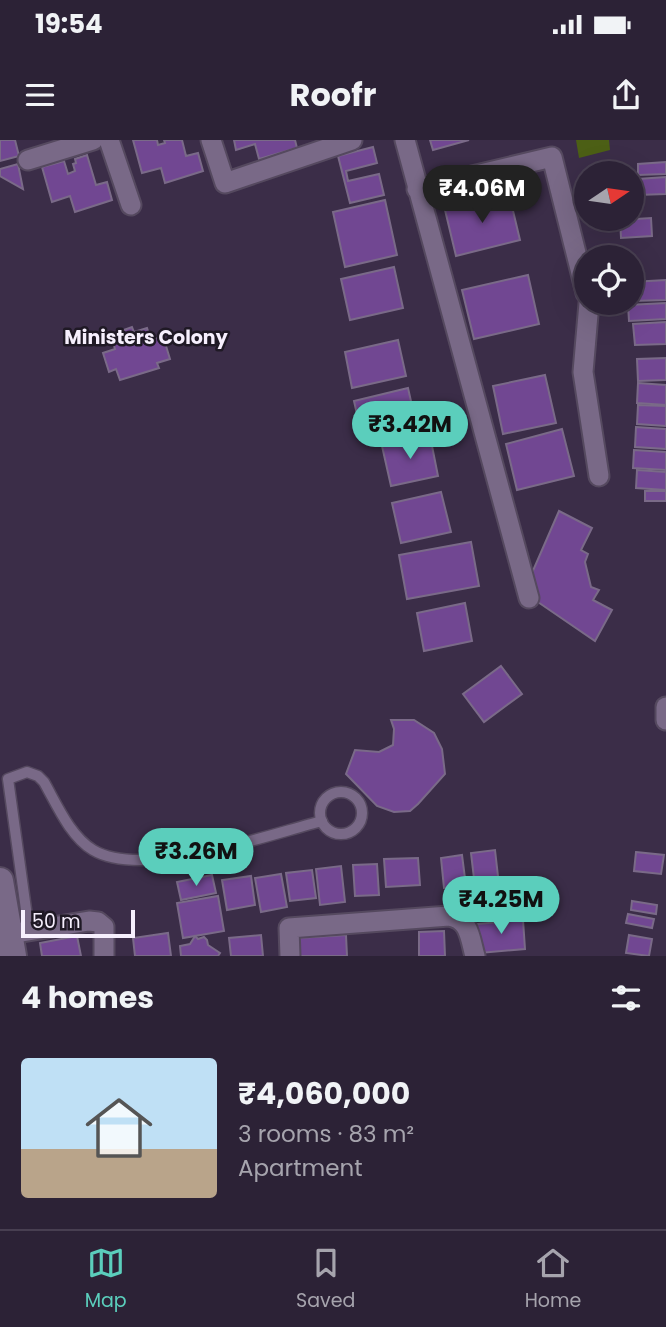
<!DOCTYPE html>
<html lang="en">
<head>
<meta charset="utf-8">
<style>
	body { margin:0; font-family:Poppins,sans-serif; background:#382f42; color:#f1f3f6; height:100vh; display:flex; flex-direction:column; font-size:26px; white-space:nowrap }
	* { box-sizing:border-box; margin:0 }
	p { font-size:23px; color:#a6a4ad }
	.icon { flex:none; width:38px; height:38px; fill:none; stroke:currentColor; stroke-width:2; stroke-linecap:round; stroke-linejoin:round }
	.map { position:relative; height:816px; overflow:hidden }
	.details { display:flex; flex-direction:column; background:#2c2236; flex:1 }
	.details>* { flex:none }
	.needle { width:46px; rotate:77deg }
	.buttons { position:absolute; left:574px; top:21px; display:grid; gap:14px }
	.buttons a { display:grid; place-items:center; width:70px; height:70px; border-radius:50%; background:#2c2236; box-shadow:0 7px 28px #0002,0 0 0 2px #483f51; font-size:35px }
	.scale { position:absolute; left:21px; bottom:18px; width:114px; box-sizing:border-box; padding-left:7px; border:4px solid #f6effd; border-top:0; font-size:19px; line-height:24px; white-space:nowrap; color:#f6effd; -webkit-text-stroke:5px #1f1925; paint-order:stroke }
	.price { position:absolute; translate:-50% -60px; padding:0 16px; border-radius:24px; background:#5bcebc; color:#111; font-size:23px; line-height:46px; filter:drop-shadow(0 2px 4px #0008) }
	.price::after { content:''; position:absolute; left:50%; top:42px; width:21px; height:16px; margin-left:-10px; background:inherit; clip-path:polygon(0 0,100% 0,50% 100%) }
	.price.active { background:#222; color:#fff }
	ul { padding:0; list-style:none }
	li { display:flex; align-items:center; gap:21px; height:175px; padding:0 21px }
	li+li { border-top:2px solid #483f51 }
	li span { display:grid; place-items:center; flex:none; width:196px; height:140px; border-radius:7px; color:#555 }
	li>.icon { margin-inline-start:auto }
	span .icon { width:84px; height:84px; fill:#fffc; stroke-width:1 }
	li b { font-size:30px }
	h2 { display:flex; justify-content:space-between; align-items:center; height:84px; padding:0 21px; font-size:30px }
	.status { display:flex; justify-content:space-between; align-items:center; height:49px; padding:0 35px; background:#2c2236; direction:ltr }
	.status svg { height:19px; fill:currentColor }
	header { display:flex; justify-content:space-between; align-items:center; height:91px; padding:0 21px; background:#2c2236; font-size:32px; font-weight:700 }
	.tab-bar { display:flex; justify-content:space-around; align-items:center; height:98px; border-top:2px solid #483f51; background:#2c2236; font-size:19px; color:#a6a4ad }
	.tab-bar a { display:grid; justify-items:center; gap:4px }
	.tab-bar .active { color:#5bcebc }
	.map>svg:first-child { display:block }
	.green { fill:#4c5f15 }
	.building { fill:#714792; stroke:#7a6a88; stroke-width:2 }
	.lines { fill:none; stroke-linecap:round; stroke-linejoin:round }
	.lane-casing { stroke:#55495f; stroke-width:13 }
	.street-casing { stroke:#55495f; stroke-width:23 }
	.secondary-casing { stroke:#55495f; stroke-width:30 }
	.lane { stroke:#796987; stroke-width:10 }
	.street { stroke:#796987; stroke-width:19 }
	.secondary { stroke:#796987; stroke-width:26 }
	.labels { text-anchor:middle; stroke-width:5; stroke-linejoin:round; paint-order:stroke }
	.neighbourhood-label { font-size:19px; font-weight:bold; fill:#f6effd; stroke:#1f1925 }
</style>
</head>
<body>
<div class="status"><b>19:54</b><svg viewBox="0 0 49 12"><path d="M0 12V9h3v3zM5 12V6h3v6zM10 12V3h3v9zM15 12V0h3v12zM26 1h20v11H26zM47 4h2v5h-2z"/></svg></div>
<header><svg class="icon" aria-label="menu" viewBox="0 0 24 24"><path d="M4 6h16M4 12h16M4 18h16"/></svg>Roofr<svg class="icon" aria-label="share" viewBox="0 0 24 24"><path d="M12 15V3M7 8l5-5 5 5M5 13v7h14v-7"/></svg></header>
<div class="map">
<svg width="666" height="816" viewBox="0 0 666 816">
	<rect width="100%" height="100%" fill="#3b2d48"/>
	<path class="green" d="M576 0H609L610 10 579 18Z"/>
	<g class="building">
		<path d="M0 0H15L19 16 0 21Z"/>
		<path d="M133 0H157L158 5 165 3 164 0H182L186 16 198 13 203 31 165 43 161 28 142 33Z"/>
		<path d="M234 0H295L297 8 259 19 255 4 236 10Z"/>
		<path d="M430 0H469L433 10Z"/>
		<path d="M373 7 377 23 346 31 348 41 379 34 384 55 350 63 338 16Z"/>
		<path d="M87 15 96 45 107 42 112 60 75 72 70 56 52 62 42 27 64 21 68 34 75 31 73 24 76 23 75 19Z"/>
		<path d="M666 22V34L638 35V24Z"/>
		<path d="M18 24 23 49 0 36V29Z"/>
		<path d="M666 37V54L638 55V39Z"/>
		<path d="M509 54 520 100 456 116 445 70Z"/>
		<path d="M385 60 397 115 345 127 333 72Z"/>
		<path d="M651 78 652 96 621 98 620 80Z"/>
		<path d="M394 127 403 168 350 180 341 139Z"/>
		<path d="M528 135 539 184 474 199 462 150Z"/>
		<path d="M666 140V160L632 161V142Z"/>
		<path d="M666 163V179L629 181 628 165Z"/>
		<path d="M666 182V204L635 205 633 184Z"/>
		<path d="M132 187 134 192 147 188 151 200 163 196 170 219 157 223 159 228 120 240 116 229 109 232 103 213 115 209 112 200 117 199 115 193Z"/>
		<path d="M398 200 406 236 352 248 345 212Z"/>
		<path d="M666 218V240L638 241 637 219Z"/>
		<path d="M545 235 556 283 503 294 493 246Z"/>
		<path d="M638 243 666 245V265L637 263Z"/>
		<path d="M408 248 415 279 361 292 354 261Z"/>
		<path d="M638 265 666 266V286L637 284Z"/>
		<path d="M636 287 666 289V309L635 307Z"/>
		<path d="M562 289 574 336 517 350 506 304Z"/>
		<path d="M430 296 438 336 391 346 382 306Z"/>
		<path d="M634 310 666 312V330L633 328Z"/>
		<path d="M637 330 666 332V350L636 348Z"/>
		<rect x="645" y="351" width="21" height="10"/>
		<path d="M441 352 451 392 401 403 392 363Z"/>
		<path d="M559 371 592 388 581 410 588 414 585 422 591 447 599 450 593 460 612 470 595 501 532 458 528 442Z"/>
		<path d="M471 402 479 446 407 459 399 415Z"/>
		<path d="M465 463 472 501 424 511 417 473Z"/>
		<path d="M501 526 522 554 484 582 463 554Z"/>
		<path d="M391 580H414L434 593 442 609 445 634 418 664 410 671 394 672 377 666 346 634 355 610 379 612 393 605 394 589Z"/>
		<path d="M495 710 499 745 475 747 471 713Z"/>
		<path d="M636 712 664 715 661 734 634 731Z"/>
		<path d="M462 715 466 746 444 748 441 718Z"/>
		<path d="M418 718 420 745 386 747 384 719Z"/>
		<path d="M377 724 379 755 355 756 353 725Z"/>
		<path d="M341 726 345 762 320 765 316 729Z"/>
		<path d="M312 730 316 758 290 761 286 733Z"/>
		<path d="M281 734 287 767 261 772 255 738Z"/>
		<path d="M212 735 216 753 181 760 177 742Z"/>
		<path d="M251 736 255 765 227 770 222 740Z"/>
		<path d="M218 756 224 791 183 798 177 763Z"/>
		<path d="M632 761 657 765 656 774 631 770Z"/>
		<path d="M628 774 654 779 652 788 626 783Z"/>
		<path d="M523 780 525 809 480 813 477 784Z"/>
		<path d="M444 791 445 816H419V792Z"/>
		<path d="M168 793 171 816H135L133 798Z"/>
		<path d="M261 795 263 816H231L229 798Z"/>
		<path d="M346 795 347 816H298L297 798Z"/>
		<path d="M629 795 652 799 649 816 626 813Z"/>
		<path d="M77 796 81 816H42L40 803Z"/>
		<path d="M195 796 198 799 204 797 207 800 208 805 220 813 218 816H181L180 806 190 804Z"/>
	</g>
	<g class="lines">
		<defs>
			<g id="lane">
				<circle cx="341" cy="673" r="21"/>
				<path d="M29 791 8 639 27 632 38 636 44 642C57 665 70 696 93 710 143 740 267 695 322 681"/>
			</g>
			<g id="street">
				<path d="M109 0 131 65"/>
				<path d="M211 0 225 43 352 0"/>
				<path d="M405 0 529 458"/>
				<path d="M28 20 93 0"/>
				<path d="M417 49 552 17 586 153"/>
				<path d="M589 163 583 232 599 336"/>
				<path d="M666 567V580"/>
				<path d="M10 794 89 781 98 782 104 787V816"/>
				<path d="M290 816 289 788 449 776C470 779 470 799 475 816"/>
			</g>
			<path id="secondary" d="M0 741 13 816"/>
		</defs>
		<use href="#lane" class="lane-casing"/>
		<use href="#street" class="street-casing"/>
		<use href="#secondary" class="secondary-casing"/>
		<use href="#lane" class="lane"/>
		<use href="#street" class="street"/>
		<use href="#secondary" class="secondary"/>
	</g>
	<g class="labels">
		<g class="neighbourhood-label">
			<text x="146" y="204">Ministers Colony</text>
		</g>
	</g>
</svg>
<div class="buttons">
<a><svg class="needle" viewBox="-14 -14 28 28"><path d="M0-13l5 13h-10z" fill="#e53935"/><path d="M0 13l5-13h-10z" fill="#a6a4ad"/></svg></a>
<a><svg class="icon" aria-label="locate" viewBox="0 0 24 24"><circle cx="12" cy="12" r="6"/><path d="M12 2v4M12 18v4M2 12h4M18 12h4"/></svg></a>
</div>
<div class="scale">50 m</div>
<b class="price active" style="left:482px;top:85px">₹4.06M</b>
<b class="price" style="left:410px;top:321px">₹3.42M</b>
<b class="price" style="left:196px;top:748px">₹3.26M</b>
<b class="price" style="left:501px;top:796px">₹4.25M</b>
</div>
<section class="details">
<h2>4 homes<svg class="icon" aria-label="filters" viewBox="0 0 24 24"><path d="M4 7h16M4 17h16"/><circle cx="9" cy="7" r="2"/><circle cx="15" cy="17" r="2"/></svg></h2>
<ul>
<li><span style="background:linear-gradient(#bfe0f5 65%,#b9a48a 0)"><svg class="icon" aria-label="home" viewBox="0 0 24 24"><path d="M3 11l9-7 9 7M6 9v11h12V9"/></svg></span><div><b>₹4,060,000</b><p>3 rooms · 83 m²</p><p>Apartment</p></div></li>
</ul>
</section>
<nav class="tab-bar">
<a class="active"><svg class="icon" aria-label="map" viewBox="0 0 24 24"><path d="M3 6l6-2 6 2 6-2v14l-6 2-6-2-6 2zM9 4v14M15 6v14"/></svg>Map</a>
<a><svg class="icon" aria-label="saved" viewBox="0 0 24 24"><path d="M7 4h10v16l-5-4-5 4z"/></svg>Saved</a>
<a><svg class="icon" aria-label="home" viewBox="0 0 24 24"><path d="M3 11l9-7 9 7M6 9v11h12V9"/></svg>Home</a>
</nav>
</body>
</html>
